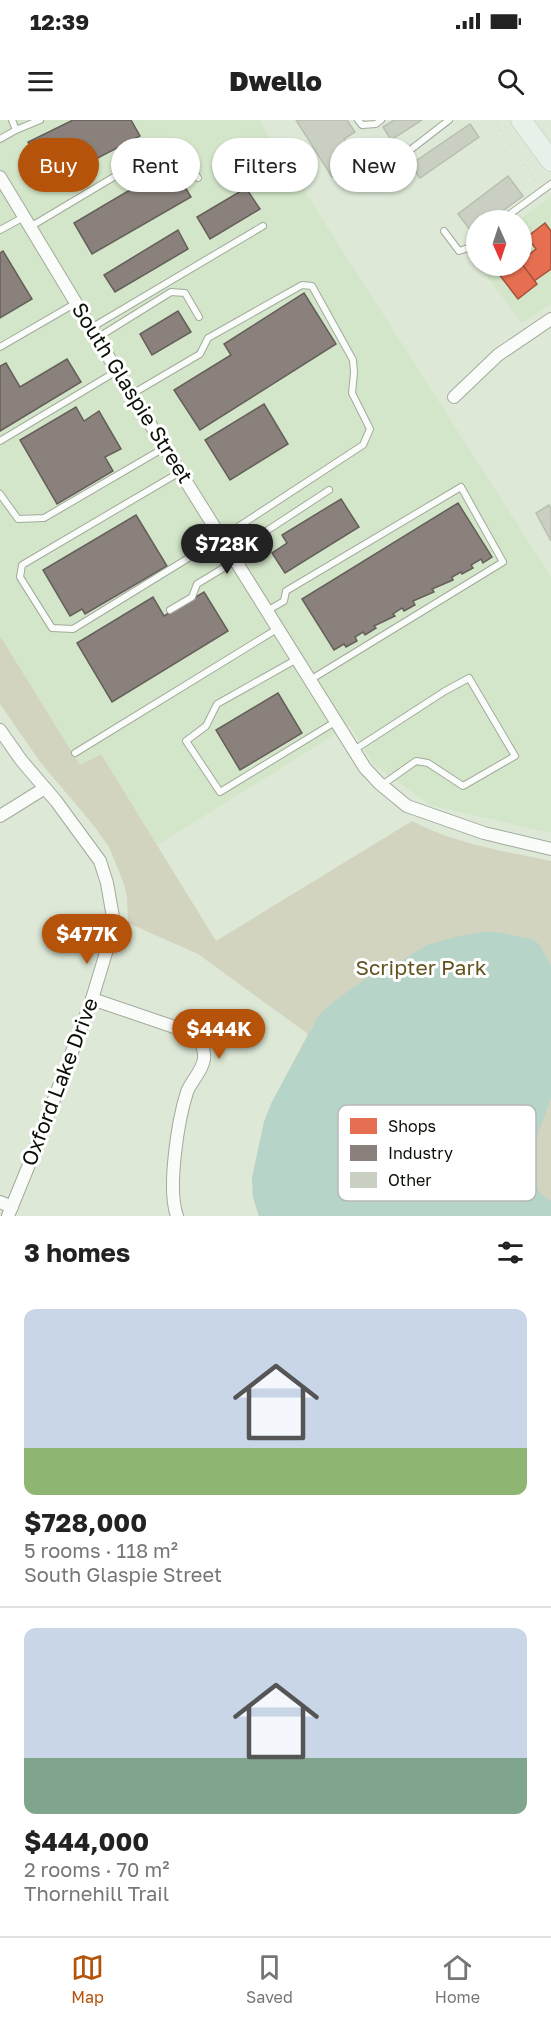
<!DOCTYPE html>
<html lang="en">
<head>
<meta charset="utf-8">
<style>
	body { margin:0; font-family:"Golos Text",sans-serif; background:#f6f6f6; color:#222; height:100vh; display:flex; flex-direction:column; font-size:22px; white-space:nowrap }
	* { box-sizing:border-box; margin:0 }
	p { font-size:20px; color:#767676 }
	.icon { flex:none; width:33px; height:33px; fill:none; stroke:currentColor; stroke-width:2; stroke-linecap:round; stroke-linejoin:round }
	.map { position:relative; height:1096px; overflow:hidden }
	.drawer { display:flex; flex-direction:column; background:#fff; flex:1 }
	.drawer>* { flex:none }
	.hud { position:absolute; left:18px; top:18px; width:516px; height:54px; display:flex; gap:12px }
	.needle { width:39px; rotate:177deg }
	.buttons { position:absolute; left:466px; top:90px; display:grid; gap:12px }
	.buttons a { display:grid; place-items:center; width:66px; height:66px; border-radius:50%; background:#fff; box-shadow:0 2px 4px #0004; font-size:30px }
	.price { position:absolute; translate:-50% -51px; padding:0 14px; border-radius:21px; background:#b45309; color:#fff; font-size:20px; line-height:39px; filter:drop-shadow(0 2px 3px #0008) }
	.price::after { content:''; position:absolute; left:50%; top:36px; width:18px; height:14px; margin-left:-9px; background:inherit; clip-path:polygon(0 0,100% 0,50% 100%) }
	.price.active { background:#222; color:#fff }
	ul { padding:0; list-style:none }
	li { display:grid; align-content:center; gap:12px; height:318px; padding:0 24px }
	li+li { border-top:2px solid #e0e0e0 }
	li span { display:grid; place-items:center; height:186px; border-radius:12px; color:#555 }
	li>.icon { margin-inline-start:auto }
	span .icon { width:108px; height:108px; fill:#fffc; stroke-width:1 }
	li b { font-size:26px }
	h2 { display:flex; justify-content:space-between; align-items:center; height:72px; padding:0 24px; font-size:26px }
	.pill { padding:0 21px; border-radius:27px; background:#fff; box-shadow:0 2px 4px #0004; font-size:21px; line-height:54px }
	.pill.active { background:#b45309; color:#fff }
	.status { display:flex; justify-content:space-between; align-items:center; height:42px; padding:0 30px; background:#fff; direction:ltr }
	.status svg { height:16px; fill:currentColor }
	header { display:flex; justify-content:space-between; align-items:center; height:78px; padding:0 24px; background:#fff; font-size:27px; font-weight:800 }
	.menu { display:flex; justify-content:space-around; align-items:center; height:84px; border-top:2px solid #e0e0e0; background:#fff; font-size:16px; color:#767676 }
	.menu a { display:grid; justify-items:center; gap:3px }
	.menu .active { color:#b45309 }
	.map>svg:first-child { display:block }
	.built { fill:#d4e6c9 }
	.green { fill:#d3d4c0 }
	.water { fill:#b7d4c8 }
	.shops { fill:#e76f51; stroke:#a5533b; stroke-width:1.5 }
	.industry { fill:#8a817c; stroke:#645f59; stroke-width:1.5 }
	.building { fill:#c9cfc1; stroke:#b9beb0; stroke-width:1.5 }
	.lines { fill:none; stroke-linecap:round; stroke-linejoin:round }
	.service-casing { stroke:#a2aa9d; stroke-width:8 }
	.minor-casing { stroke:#a2aa9d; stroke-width:14 }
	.primary-casing { stroke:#c2c7bf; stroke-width:21 }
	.path { stroke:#d8dbd5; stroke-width:1.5; stroke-dasharray:1.5 4.5; stroke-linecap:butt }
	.service { stroke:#fafcf9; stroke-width:6 }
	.minor { stroke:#fafcf9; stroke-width:12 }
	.primary { stroke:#e7f0e9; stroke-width:20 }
	.labels { text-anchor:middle; stroke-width:6; stroke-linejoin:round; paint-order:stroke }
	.street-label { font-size:21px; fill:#0b1107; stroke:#fff }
	.park-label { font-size:21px; fill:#635321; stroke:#fff }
	.key { fill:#fff; stroke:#b6b8b5; stroke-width:1.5 }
	.key-label { font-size:16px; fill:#0b1107 }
</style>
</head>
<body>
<div class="status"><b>12:39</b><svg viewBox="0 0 49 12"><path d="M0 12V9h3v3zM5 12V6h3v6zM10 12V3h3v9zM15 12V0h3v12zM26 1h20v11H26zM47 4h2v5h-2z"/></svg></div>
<header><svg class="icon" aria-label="menu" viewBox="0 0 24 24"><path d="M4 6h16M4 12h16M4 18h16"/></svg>Dwello<svg class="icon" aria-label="search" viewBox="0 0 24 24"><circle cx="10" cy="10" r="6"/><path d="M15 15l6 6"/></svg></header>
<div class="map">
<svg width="551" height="1096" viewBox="0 0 551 1096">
	<rect width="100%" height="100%" fill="#dde8d7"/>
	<g class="built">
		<path d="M0 0H259L551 457V713L430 685 373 644 350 605 157 725 101 634 80 646 0 516Z"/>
		<path d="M551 77V184L522 203 479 146H522V100H519Z"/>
	</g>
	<path class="green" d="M0 516 80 645 101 634 216 821 412 701C456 724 503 731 551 741V1096H259L253 1077 252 1058 264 1002 271 984 308 914 198 834 128 803 127 777 124 764 109 727 94 706 41 643 0 584Z"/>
	<path class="water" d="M483 812H497L532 819 539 824 551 845V978L539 1011 533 1040 538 1068 541 1074 551 1081V1096H259L253 1077 252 1058 264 1002 271 984 319 895 333 882 371 855 393 846 427 825 463 815Z"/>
	<g class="shops">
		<path d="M545 103 551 111V149L534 161 522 146V140L536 129 527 117Z"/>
		<path d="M522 144 537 164 518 179 498 153 508 146Z"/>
	</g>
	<g class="industry">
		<path d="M73 0H131L140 16 48 64 28 22Z"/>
		<path d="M172 45 191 77 92 134 74 103Z"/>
		<path d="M246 68 260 89 210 119 197 97Z"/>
		<path d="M178 110 188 129 115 172 104 155Z"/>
		<path d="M3 131 32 179 0 198V133Z"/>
		<path d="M304 173 336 224 200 310 174 270 231 235 224 224Z"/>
		<path d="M178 191 191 212 152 235 140 214Z"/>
		<path d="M67 239 81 262 0 311V246L6 243 20 267Z"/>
		<path d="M264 284 288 324 230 360 205 320Z"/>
		<path d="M76 287 84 301 99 291 121 329 105 337 113 351 57 384 20 320Z"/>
		<path d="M341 379 359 407 285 453 272 433 287 423 282 415Z"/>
		<path d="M458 383 492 437 483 443 481 439 471 445 473 448 462 454 461 452 452 457 453 460 432 469 434 472 413 481 415 485 404 491 402 488 393 494 395 496 374 506 376 508 365 515 363 512 355 517 357 521 346 527 344 524 334 530 302 479Z"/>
		<path d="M136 395 167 446 85 494 82 489 70 496 43 450Z"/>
		<path d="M204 472 228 511 112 582 77 523 153 477 164 496Z"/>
		<path d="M278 573 302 613 240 650 216 610Z"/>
	</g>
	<g class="building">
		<path d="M296 0H347L355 12 344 19 358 41 332 57Z"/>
		<path d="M394 0H422L391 20 383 7Z"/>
		<path d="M470 4 479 17 420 58 410 45Z"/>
		<path d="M508 56 523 76 490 100H477V111L473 114 458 94Z"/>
		<path d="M549 385 551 389V421L536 393Z"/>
	</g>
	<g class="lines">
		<defs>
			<g id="service">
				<path d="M12 0 16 10"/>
				<path d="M358 0 362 5 376 4 381 0"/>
				<path d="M0 19 16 10 40 0"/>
				<path d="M405 34 449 0"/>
				<path d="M502 100 551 64"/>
				<path d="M30 107 164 27 179 30 198 58"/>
				<path d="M0 110 24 97"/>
				<path d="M444 111 459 131 471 127 477 122"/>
				<path d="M91 208 263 106"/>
				<path d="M97 218 171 172 185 173 199 197"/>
				<path d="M0 227 76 183"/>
				<path d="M132 274 200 234 208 218 302 165 312 166 353 240 354 253 352 273 370 309 363 325 221 418 73 509 52 508 20 457 22 445 180 352"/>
				<path d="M0 321 117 251"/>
				<path d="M0 374 18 399 44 398 164 328"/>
				<path d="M233 436 263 418 268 410 329 370"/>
				<path d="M170 490 192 477 197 464 235 441"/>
				<path d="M267 491 284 481 286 471 461 367 503 442 310 560"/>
				<path d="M297 539 217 584 206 606 186 621 220 672 335 602"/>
				<path d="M354 630 445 571 469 558 515 636 463 666 428 643 416 641 382 665"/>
				<path d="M75 633 277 509"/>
			</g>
			<g id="minor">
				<path d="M0 57 117 251 365 648 379 663 407 686 484 713 551 729"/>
				<path d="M454 277 498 235 551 199"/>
				<path d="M0 610 21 640 56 681 100 741 107 763 113 797 108 826 92 879 33 1035 8 1096"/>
				<path d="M0 696 45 668"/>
				<path d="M92 879 195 914C201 921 205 929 204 939 202 952 191 961 187 972 178 1000 167 1069 177 1096"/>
				<path d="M0 1082 12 1087"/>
			</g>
			<path id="primary" d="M521 0 551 41"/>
		</defs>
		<use href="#service" class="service-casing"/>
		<use href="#minor" class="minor-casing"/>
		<use href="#primary" class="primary-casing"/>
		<g class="path">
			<path d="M493 0 537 63"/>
			<path d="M547 77 551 82"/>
		</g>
		<use href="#service" class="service"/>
		<use href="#minor" class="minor"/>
		<use href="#primary" class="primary"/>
	</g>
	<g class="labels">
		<g class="street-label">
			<text transform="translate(132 273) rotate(58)" y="7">South Glaspie Street</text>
			<text transform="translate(60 962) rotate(-69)" y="7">Oxford Lake Drive</text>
		</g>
		<g class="park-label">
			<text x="421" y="855">Scripter Park</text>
		</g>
	</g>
	<rect x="338" y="985" width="198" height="96" rx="9" class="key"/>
	<rect x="350" y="998" width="27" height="16" fill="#e76f51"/>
	<rect x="350" y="1025" width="27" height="16" fill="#8a817c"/>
	<rect x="350" y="1052" width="27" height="16" fill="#c9cfc1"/>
	<g class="key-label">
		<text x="388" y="1012">Shops</text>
		<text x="388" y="1039">Industry</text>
		<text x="388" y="1066">Other</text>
	</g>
</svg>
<div class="buttons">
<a><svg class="needle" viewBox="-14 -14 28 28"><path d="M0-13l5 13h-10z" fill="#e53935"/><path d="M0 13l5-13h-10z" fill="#767676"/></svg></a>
</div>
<b class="price active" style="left:227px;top:455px">$728K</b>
<b class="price" style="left:87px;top:845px">$477K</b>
<b class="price" style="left:219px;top:940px">$444K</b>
<div class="hud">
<a class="pill active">Buy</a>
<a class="pill">Rent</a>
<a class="pill">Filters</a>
<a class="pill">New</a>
</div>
</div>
<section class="drawer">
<h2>3 homes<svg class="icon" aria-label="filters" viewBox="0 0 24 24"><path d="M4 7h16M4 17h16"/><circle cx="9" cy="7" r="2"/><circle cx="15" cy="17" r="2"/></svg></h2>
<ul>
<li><span style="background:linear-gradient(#c9d6e8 75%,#8fb573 0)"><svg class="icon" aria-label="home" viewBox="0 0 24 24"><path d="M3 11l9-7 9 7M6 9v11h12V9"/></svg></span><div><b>$728,000</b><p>5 rooms · 118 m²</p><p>South Glaspie Street</p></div></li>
<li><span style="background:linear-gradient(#c9d6e8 70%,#7fa58c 0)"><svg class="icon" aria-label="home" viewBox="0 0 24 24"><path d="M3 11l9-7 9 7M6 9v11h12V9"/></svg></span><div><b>$444,000</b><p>2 rooms · 70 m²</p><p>Thornehill Trail</p></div></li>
</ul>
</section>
<nav class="menu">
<a class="active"><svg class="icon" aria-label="map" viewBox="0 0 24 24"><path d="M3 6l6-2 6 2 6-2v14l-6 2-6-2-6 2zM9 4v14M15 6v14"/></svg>Map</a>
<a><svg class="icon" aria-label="saved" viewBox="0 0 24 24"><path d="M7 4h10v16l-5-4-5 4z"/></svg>Saved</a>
<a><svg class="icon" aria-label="home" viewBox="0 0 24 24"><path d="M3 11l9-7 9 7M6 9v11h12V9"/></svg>Home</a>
</nav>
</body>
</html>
